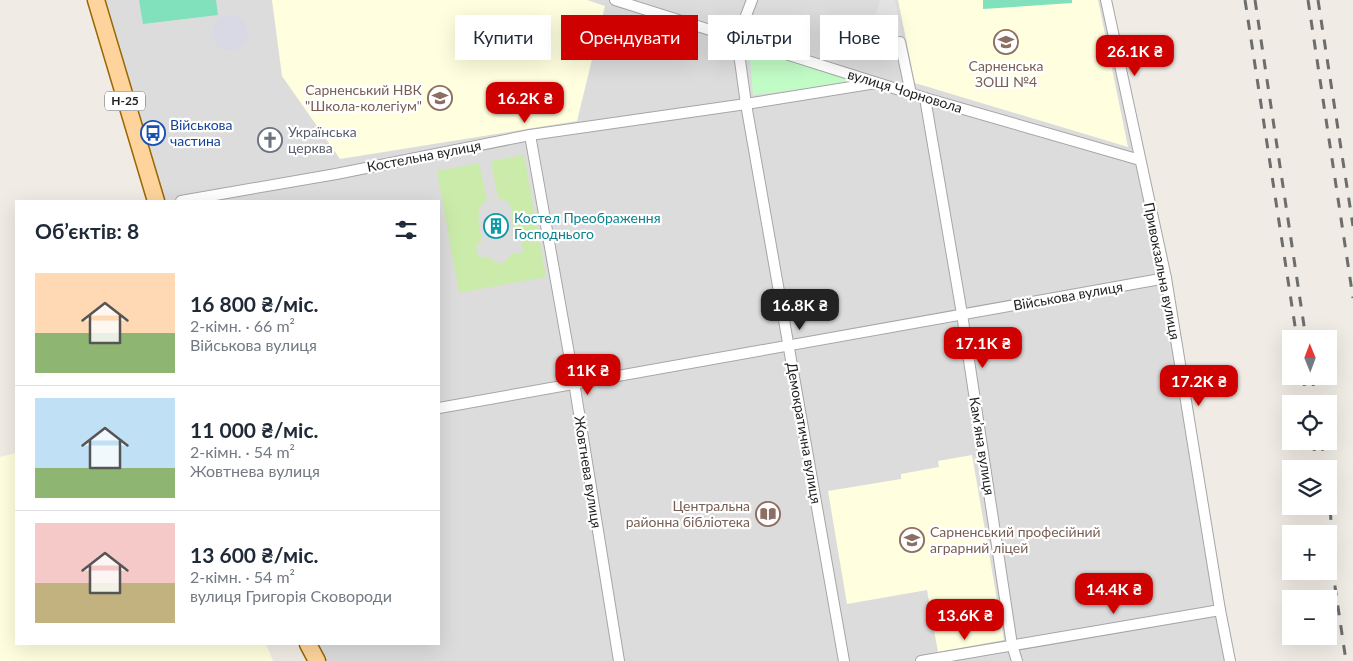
<!DOCTYPE html>
<html lang="uk">
<head>
<meta charset="utf-8">
<style>
	body { margin:0; font-family:Lato,sans-serif; background:#f2f2f3; color:#1f2937; height:100vh; display:flex; flex-direction:column; font-size:19px; white-space:nowrap }
	* { box-sizing:border-box; margin:0 }
	p { font-size:16px; color:#747a83 }
	.icon { flex:none; width:28px; height:28px; fill:none; stroke:currentColor; stroke-width:2; stroke-linecap:round; stroke-linejoin:round }
	.map { position:relative; flex:1; overflow:hidden }
	.drawer { position:absolute; left:15px; top:200px; width:425px; height:445px; display:flex; flex-direction:column; background:#fff; border-radius:0px; box-shadow:0 5px 20px #0002 }
	.drawer>* { flex:none }
	.guide { position:absolute; left:455px; top:15px; width:475px; height:45px; display:flex; gap:10px }
	.needle { width:32px; rotate:359deg }
	.tools { position:absolute; left:1282px; top:330px; display:grid; gap:10px }
	.tools a { display:grid; place-items:center; width:55px; height:55px; border-radius:0px; background:#fff; box-shadow:0 5px 20px #0002; font-size:25px }
	.price { position:absolute; translate:-50% -42px; padding:0 11px; border-radius:10px; background:#ce0000; color:#fff; font-size:16px; line-height:32px; filter:drop-shadow(0 1px 2px #0008) }
	.price::after { content:''; position:absolute; left:50%; top:30px; width:15px; height:11px; margin-left:-8px; background:inherit; clip-path:polygon(0 0,100% 0,50% 100%) }
	.price.active { background:#222; color:#fff }
	ul { padding:0; list-style:none }
	li { display:flex; align-items:center; gap:15px; height:125px; padding:0 20px }
	li+li { border-top:1px solid #e0e1e3 }
	li span { display:grid; place-items:center; flex:none; width:140px; height:100px; border-radius:0px; color:#555 }
	li>.icon { margin-inline-start:auto }
	span .icon { width:60px; height:60px; fill:#fffc; stroke-width:1 }
	li b { font-size:21px }
	h2 { display:flex; justify-content:space-between; align-items:center; height:60px; padding:0 20px; font-size:21px }
	.pill { padding:0 18px; border-radius:0px; background:#fff; box-shadow:0 5px 20px #0002; font-size:18px; line-height:45px }
	.pill.active { background:#ce0000; color:#fff }
	.map>svg:first-child { display:block }
	.residential { fill:#dddcdc }
	.education { fill:#ffffdf }
	.grass { fill:#caebaa }
	.park { fill:#c1fbc6 }
	.pitch { fill:#81e1bc }
	.parking { fill:#e3e3e3 }
	.plaza { fill:#d9d9e6 }
	.lines { fill:none; stroke-linecap:round; stroke-linejoin:round }
	.street-casing { stroke:#a6a6a6; stroke-width:12 }
	.primary-casing { stroke:#9a6700; stroke-width:19 }
	.street { stroke:#fff; stroke-width:10 }
	.primary { stroke:#fed49c; stroke-width:16 }
	.rail { stroke:#6d6d6d; stroke-width:3; stroke-dasharray:10 10; stroke-linecap:butt }
	.labels { text-anchor:middle; stroke-width:4.5; stroke-linejoin:round; paint-order:stroke }
	.shield { fill:#fff; stroke:#626262; stroke-width:1 }
	.shield-label { font-size:12px; font-weight:bold; fill:#1f1f1f }
	.education-label { font-size:14px; fill:#785e54; stroke:#fff; text-anchor:end }
	.street-label { font-size:14px; fill:#1f1f1f; stroke:#fff }
	.transit-label { font-size:14px; fill:#164399; stroke:#fff; text-anchor:start }
	.worship-label { font-size:14px; fill:#5b616d; stroke:#fff; text-anchor:start }
	.culture-label { font-size:14px; fill:#0d838f; stroke:#fff; text-anchor:start }
</style>
</head>
<body>
<div class="map">
<svg width="1353" height="661" viewBox="0 0 1353 661">
	<rect width="100%" height="100%" fill="#f0ece5"/>
	<path class="residential" d="M96 0H1106L1140 160 1230 661H317L308 644H439V201H156Z"/>
	<g class="education">
		<path d="M272 0H587L605 6 577 121 340 159 282 76Z"/>
		<path d="M898 0H1098L1128 147 915 83Z"/>
		<path d="M16 453V644H266L273 661H0V457Z"/>
		<path d="M972 455 1004 640 938 652 927 590 847 604 828 491 901 479V474L939 467 938 461Z"/>
	</g>
	<path class="grass" d="M524 155 546 277 459 293 437 171 479 163 487 200C473 207 480 229 482 242L476 243 478 256 481 258 490 257C497 266 506 265 511 254L521 253 523 251 521 237 514 238 511 208 507 201 498 198 491 161Z"/>
	<path class="park" d="M749 47 858 82 753 95Z"/>
	<g class="pitch">
		<path d="M139 0H216L218 15 143 24Z"/>
		<path d="M983 0H1072V3L983 9Z"/>
	</g>
	<path class="parking" d="M880 0H895L903 43 870 35Z"/>
	<circle class="plaza" cx="230" cy="33" r="18"/>
	<g class="lines">
		<defs>
			<g id="street">
				<path d="M615 0 925 98 1140 160"/>
				<path d="M752 0 737 39 746 104 844 661"/>
				<path d="M1106 0 1166 278 1220 610 1230 661"/>
				<path d="M900 42 911 94"/>
				<path d="M925 98 962 314 1012 645 1017 661"/>
				<path d="M530 135 574 382 619 661"/>
				<path d="M181 201 336 174 530 135 746 104 876 83"/>
				<path d="M439 408 1166 278"/>
				<path d="M921 661 1220 610"/>
			</g>
			<g id="primary">
				<path d="M96 0 156 201"/>
				<path d="M308 644 317 661"/>
			</g>
		</defs>
		<use href="#street" class="street-casing"/>
		<use href="#primary" class="primary-casing"/>
		<use href="#street" class="street"/>
		<use href="#primary" class="primary"/>
		<g class="rail">
			<path d="M1245 0 1297 339"/>
			<path d="M1255 0 1306 339"/>
			<path d="M1308 0 1353 298"/>
			<path d="M1318 0 1353 226"/>
			<path d="M1303 376 1307 404"/>
			<path d="M1312 376 1316 404"/>
			<path d="M1313 441 1317 469"/>
			<path d="M1321 441 1326 469"/>
			<path d="M1329 490 1333 554"/>
			<path d="M1329 546 1346 661"/>
		</g>
	</g>
	<defs>
		<symbol id="school-ring" viewBox="-11 -11 22 22"><circle r="9.5" fill="#fff" stroke="#8d6e63" stroke-width="1.5"/><path d="M0-5L7-2L0 1L-7-2ZM-4 1L0 2.5L4 1V4Q0 6-4 4Z" fill="#8d6e63"/></symbol>
		<symbol id="bus-ring" viewBox="-11 -11 22 22"><circle r="9.5" fill="#fff" stroke="#1a4fb4" stroke-width="1.5"/><path d="M-5-6H5V4H4V6H2V4H-2V6H-4V4H-5ZM-3.5-4V0h7V-4ZM-3.5 1.2v1.5H-2V1.2ZM2 1.2v1.5H3.5V1.2Z" fill="#1a4fb4"/></symbol>
		<symbol id="church-ring" viewBox="-11 -11 22 22"><circle r="9.5" fill="#fff" stroke="#6b7280" stroke-width="1.5"/><path d="M-1.2-6h2.4v3.5h3.3v2.4h-3.3V6h-2.4V-.1h-3.3v-2.4h3.3Z" fill="#6b7280"/></symbol>
		<symbol id="building-ring" viewBox="-11 -11 22 22"><circle r="9.5" fill="#fff" stroke="#0f9aa8" stroke-width="1.5"/><path d="M-4-6H4V6H1V3H-1V6H-4ZM-2.5-4.3h1.7v1.8h-1.7ZM.8-4.3h1.7v1.8H.8ZM-2.5-1h1.7V.8h-1.7ZM.8-1h1.7V.8H.8Z" fill="#0f9aa8"/></symbol>
		<symbol id="library-ring" viewBox="-11 -11 22 22"><circle r="9.5" fill="#fff" stroke="#8d6e63" stroke-width="1.5"/><path d="M-6-4Q-3-5.5-.7-3.5V5Q-3 3-6 4ZM6-4Q3-5.5 .7-3.5V5Q3 3 6 4Z" fill="#8d6e63"/></symbol>
		<symbol id="university-ring" viewBox="-11 -11 22 22"><circle r="9.5" fill="#fff" stroke="#8d6e63" stroke-width="1.5"/><path d="M0-5L7-2L0 1L-7-2ZM-4 1L0 2.5L4 1V4Q0 6-4 4Z" fill="#8d6e63"/></symbol>
	</defs>
	<g fill-rule="evenodd">
		<use href="#school-ring" x="992" y="28" width="28" height="28"/>
		<use href="#school-ring" x="426" y="84" width="28" height="28"/>
		<use href="#bus-ring" x="139" y="119" width="28" height="28"/>
		<use href="#church-ring" x="256" y="126" width="28" height="28"/>
		<use href="#building-ring" x="482" y="212" width="28" height="28"/>
		<use href="#library-ring" x="754" y="500" width="28" height="28"/>
		<use href="#university-ring" x="898" y="526" width="28" height="28"/>
	</g>
	<g class="labels">
		<rect class="shield" x="105" y="91.5" width="40" height="19" rx="4"/>
		<g class="shield-label">
			<text x="125" y="105">Н-25</text>
		</g>
		<g class="education-label">
			<text x="1006" y="71" text-anchor="middle">Сарненська<tspan x="1006" dy="16">ЗОШ №4</tspan></text>
			<text x="422" y="95">Сарненський НВК<tspan x="422" dy="16">"Школа-колегіум"</tspan></text>
			<text x="750" y="511">Центральна<tspan x="750" dy="16">районна бібліотека</tspan></text>
			<text x="930" y="537" text-anchor="start">Сарненський професійний<tspan x="930" dy="16">аграрний ліцей</tspan></text>
		</g>
		<g class="street-label">
			<text transform="translate(905 91) rotate(17)" y="5">вулиця Чорновола</text>
			<text transform="translate(424 156) rotate(-11)" y="5">Костельна вулиця</text>
			<text transform="translate(1162 271) rotate(79)" y="5">Привокзальна вулиця</text>
			<text transform="translate(1068 296) rotate(-10)" y="5">Військова вулиця</text>
			<text transform="translate(804 433) rotate(80)" y="5">Демократична вулиця</text>
			<text transform="translate(982 446) rotate(81)" y="5">Камʼяна вулиця</text>
			<text transform="translate(588 472) rotate(81)" y="5">Жовтнева вулиця</text>
		</g>
		<g class="transit-label">
			<text x="170" y="130">Військова<tspan x="170" dy="16">частина</tspan></text>
		</g>
		<g class="worship-label">
			<text x="288" y="137">Українська<tspan x="288" dy="16">церква</tspan></text>
		</g>
		<g class="culture-label">
			<text x="514" y="223">Костел Преображення<tspan x="514" dy="16">Господнього</tspan></text>
		</g>
	</g>
</svg>
<div class="tools">
<a><svg class="needle" viewBox="-14 -14 28 28"><path d="M0-13l5 13h-10z" fill="#e53935"/><path d="M0 13l5-13h-10z" fill="#747a83"/></svg></a>
<a><svg class="icon" aria-label="locate" viewBox="0 0 24 24"><circle cx="12" cy="12" r="6"/><path d="M12 2v4M12 18v4M2 12h4M18 12h4"/></svg></a>
<a><svg class="icon" aria-label="layers" viewBox="0 0 24 24"><path d="M12 4l9 5-9 5-9-5zM3 14l9 5 9-5"/></svg></a>
<a>+</a>
<a>−</a>
</div>
<b class="price" style="left:1135px;top:77px">26.1K ₴</b>
<b class="price" style="left:525px;top:124px">16.2K ₴</b>
<b class="price active" style="left:800px;top:331px">16.8K ₴</b>
<b class="price" style="left:983px;top:369px">17.1K ₴</b>
<b class="price" style="left:588px;top:396px">11K ₴</b>
<b class="price" style="left:1199px;top:407px">17.2K ₴</b>
<b class="price" style="left:1114px;top:615px">14.4K ₴</b>
<b class="price" style="left:965px;top:641px">13.6K ₴</b>
<div class="guide">
<a class="pill">Купити</a>
<a class="pill active">Орендувати</a>
<a class="pill">Фільтри</a>
<a class="pill">Нове</a>
</div>
<section class="drawer">
<h2>Об’єктів: 8<svg class="icon" aria-label="filters" viewBox="0 0 24 24"><path d="M4 7h16M4 17h16"/><circle cx="9" cy="7" r="2"/><circle cx="15" cy="17" r="2"/></svg></h2>
<ul>
<li><span style="background:linear-gradient(#ffd9b3 60%,#8fb573 0)"><svg class="icon" aria-label="home" viewBox="0 0 24 24"><path d="M3 11l9-7 9 7M6 9v11h12V9"/></svg></span><div><b>16 800 ₴/міс.</b><p>2-кімн. · 66 m²</p><p>Військова вулиця</p></div></li>
<li><span style="background:linear-gradient(#bfe0f5 70%,#8fb573 0)"><svg class="icon" aria-label="home" viewBox="0 0 24 24"><path d="M3 11l9-7 9 7M6 9v11h12V9"/></svg></span><div><b>11 000 ₴/міс.</b><p>2-кімн. · 54 m²</p><p>Жовтнева вулиця</p></div></li>
<li><span style="background:linear-gradient(#f6c9c9 60%,#c2b280 0)"><svg class="icon" aria-label="home" viewBox="0 0 24 24"><path d="M3 11l9-7 9 7M6 9v11h12V9"/></svg></span><div><b>13 600 ₴/міс.</b><p>2-кімн. · 54 m²</p><p>вулиця Григорія Сковороди</p></div></li>
</ul>
</section>
</div>
</body>
</html>
